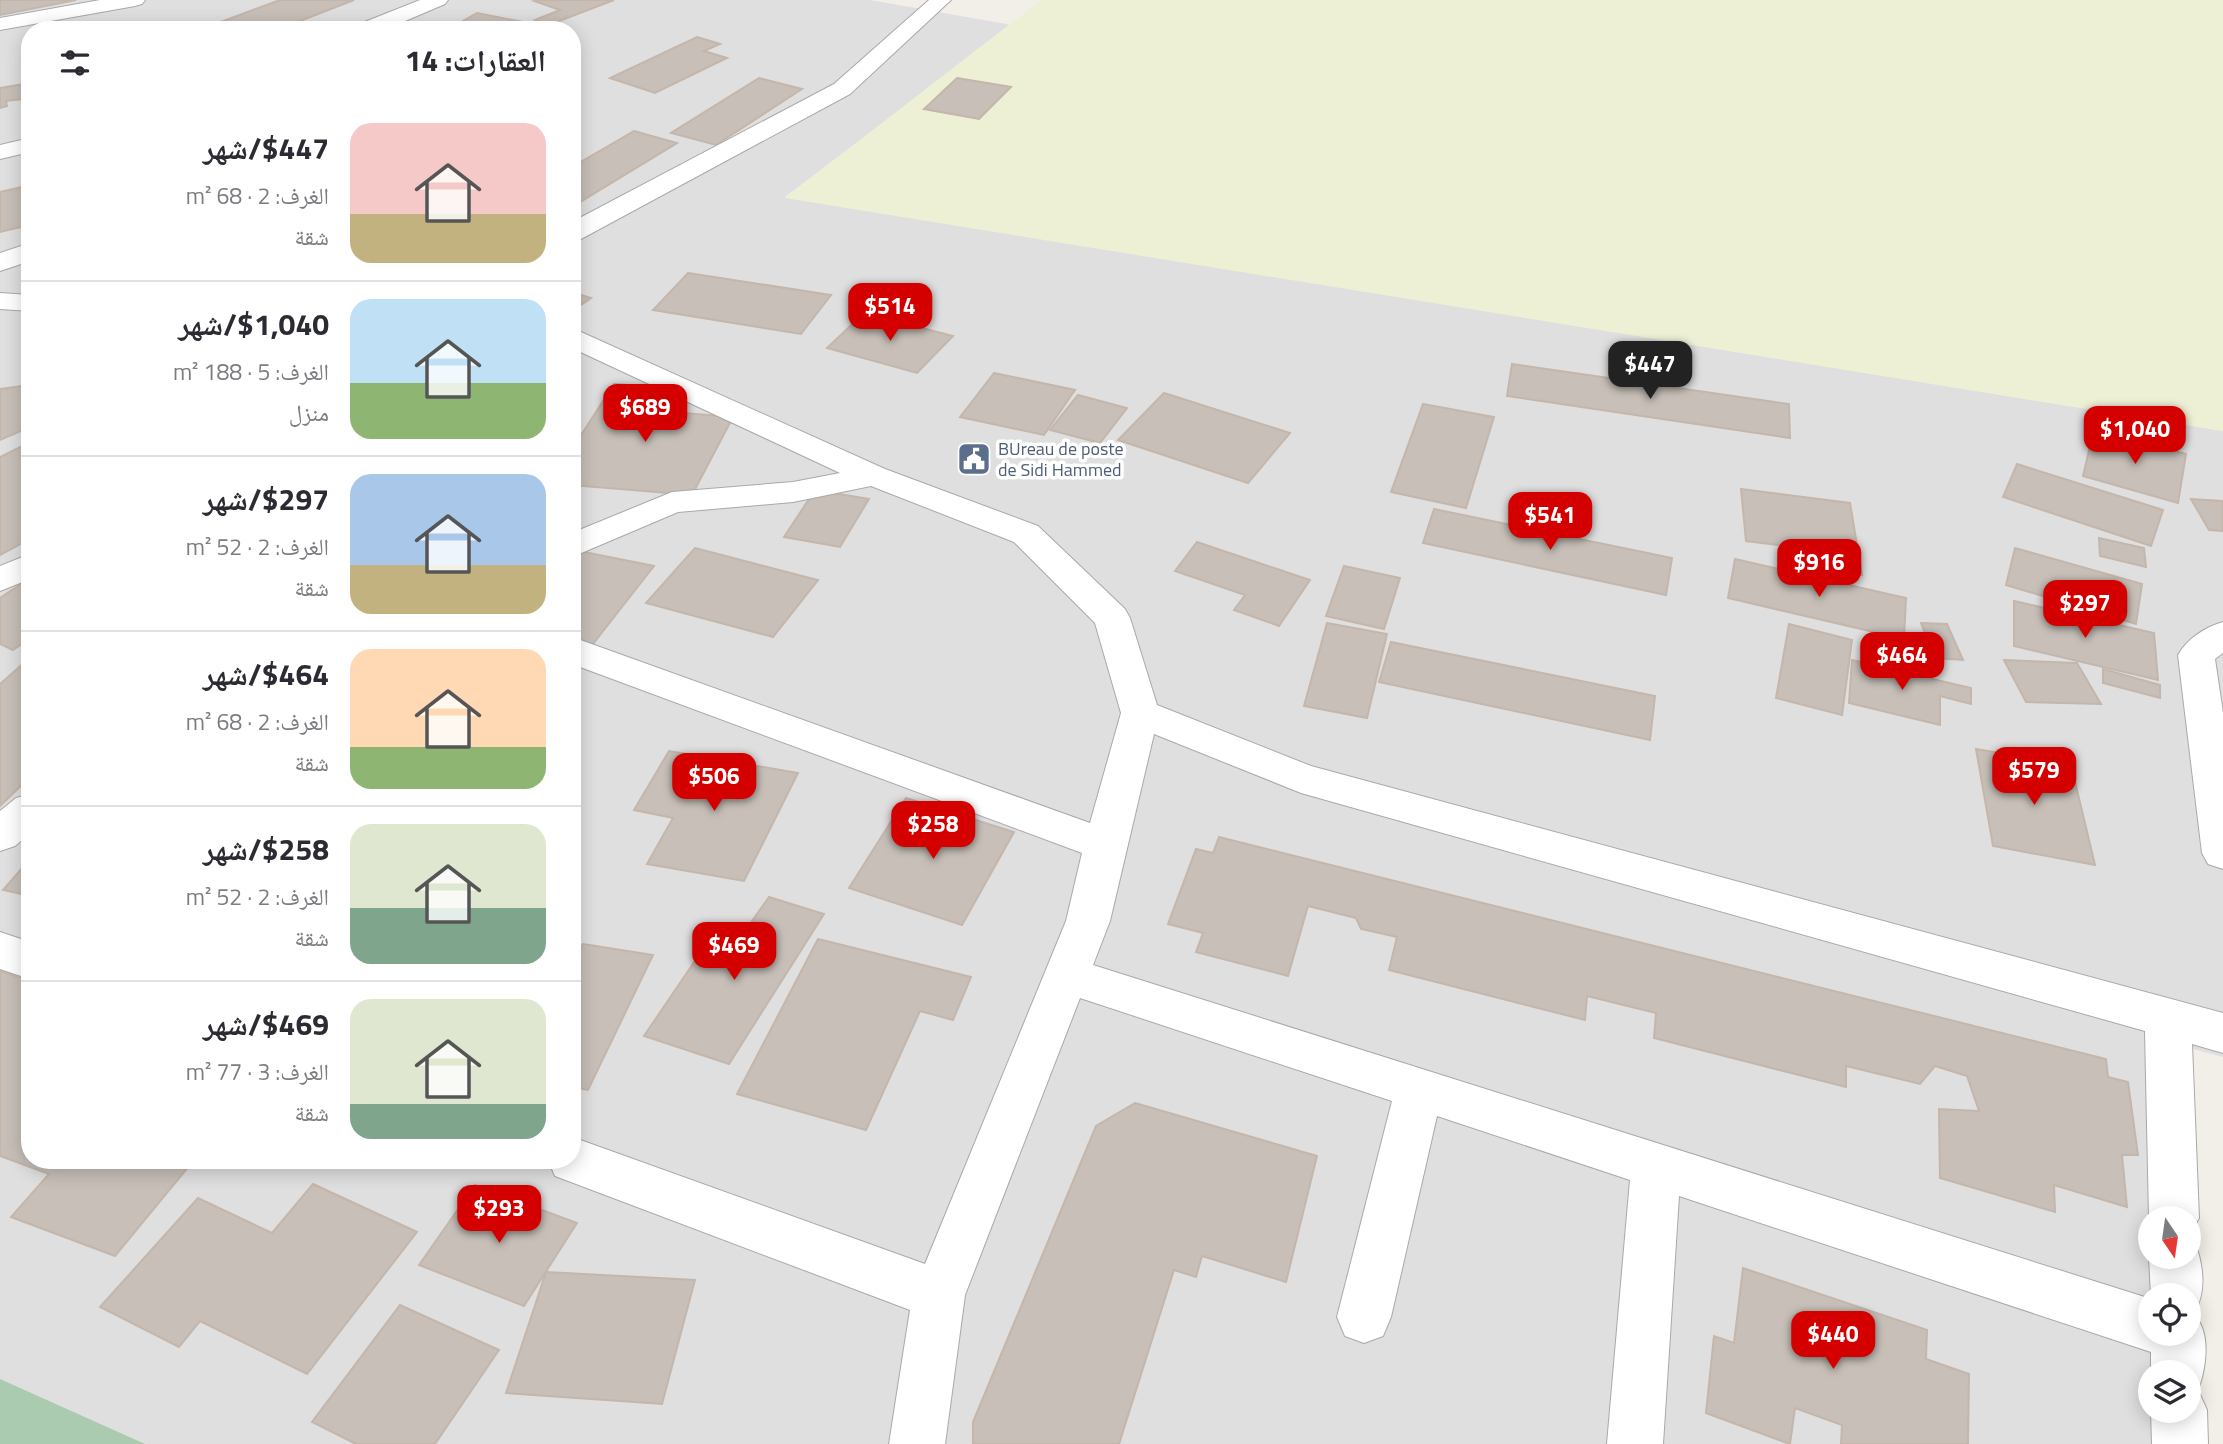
<!DOCTYPE html>
<html lang="ar">
<head>
<meta charset="utf-8">
<style>
	body { margin:0; font-family:"Titillium Web","Noto Naskh Arabic",sans-serif; background:#f7f7f7; color:#2b2b33; direction:rtl; height:100vh; display:flex; flex-direction:column; font-size:26px; white-space:nowrap }
	* { box-sizing:border-box; margin:0 }
	p { font-size:23px; color:#7c7c81 }
	.icon { flex:none; width:38px; height:38px; fill:none; stroke:currentColor; stroke-width:2; stroke-linecap:round; stroke-linejoin:round }
	.map { position:relative; flex:1; overflow:hidden; direction:ltr }
	.side { position:absolute; left:21px; top:21px; width:560px; height:1148px; display:flex; flex-direction:column; background:#fff; border-radius:28px; box-shadow:0 4px 18px #0003; direction:rtl }
	.side>* { flex:none }
	.needle { width:46px; rotate:167deg }
	.buttons { position:absolute; left:2138px; top:1206px; display:grid; gap:14px }
	.buttons a { display:grid; place-items:center; width:63px; height:63px; border-radius:50%; background:#fff; box-shadow:0 4px 18px #0003; font-size:35px }
	.price { position:absolute; translate:-50% -60px; padding:0 16px; border-radius:14px; background:#d40000; color:#fff; font-size:23px; line-height:46px; filter:drop-shadow(0 2px 4px #0008) }
	.price::after { content:''; position:absolute; left:50%; top:42px; width:21px; height:16px; margin-left:-10px; background:inherit; clip-path:polygon(0 0,100% 0,50% 100%) }
	.price.on { background:#222; color:#fff }
	ul { padding:0; list-style:none }
	li { display:flex; align-items:center; gap:21px; height:175px; padding:0 35px }
	li+li { border-top:2px solid #e1e1e2 }
	li span { display:grid; place-items:center; flex:none; width:196px; height:140px; border-radius:21px; color:#555 }
	li>.icon { margin-inline-start:auto }
	span .icon { width:84px; height:84px; fill:#fffc; stroke-width:1 }
	li b { font-size:30px }
	h2 { display:flex; justify-content:space-between; align-items:center; height:84px; padding:0 35px; font-size:30px }
	.map>svg:first-child { display:block }
	.residential { fill:#e0dfdf; fill-rule:evenodd }
	.farmland { fill:#eef0d5 }
	.cemetery { fill:#aacbaf }
	.building { fill:#c7bfb8; stroke:#c4b6ab; stroke-width:2 }
	.lines { fill:none; stroke-linecap:round; stroke-linejoin:round }
	.minor-casing { stroke:#a9a9a9; stroke-width:2 }
	.minor { fill:#fff; fill-rule:evenodd }
	.labels { text-anchor:middle; stroke-width:7; stroke-linejoin:round; paint-order:stroke }
	.service-label { font-size:18px; fill:#4e5e75; stroke:#fff; text-anchor:start }
</style>
</head>
<body>
<div class="map">
<svg width="2223" height="1444" viewBox="0 0 2223 1444">
	<rect width="100%" height="100%" fill="#f2efe9"/>
	<path class="residential" d="M0 0H870L1012 25 785 197 2223 431V1057L2167 1042 2151 1218V1256L2180 1295H2151V1334H2182L2184 1372H2151V1410L2186 1411 2188 1444H0ZM30 30H572V1160H30Z"/>
	<path class="farmland" d="M1041 0H2223V431L785 198Z"/>
	<path class="cemetery" d="M0 1379 145 1444H0Z"/>
	<g class="building">
		<path d="M0 0H76L0 15Z"/>
		<path d="M280 0H354L277 30 202 29Z"/>
		<path d="M538 0H614L549 25 535 20 560 10 534 1Z"/>
		<path d="M477 13 538 25 530 30H447Z"/>
		<path d="M697 37 720 44 704 51 727 58 655 93 610 78Z"/>
		<path d="M759 78 802 89 716 145 671 133Z"/>
		<path d="M957 78 1011 87 979 119 924 109Z"/>
		<path d="M30 83V98L6 101 7 106 0 108V88Z"/>
		<path d="M634 131 677 143 572 207V167Z"/>
		<path d="M30 185V225L0 232V192Z"/>
		<path d="M688 273 831 295 801 334 653 310Z"/>
		<path d="M572 292 591 298 572 311Z"/>
		<path d="M864 313 953 336 917 373 827 348Z"/>
		<path d="M1512 364 1789 404 1790 438 1507 396Z"/>
		<path d="M994 373 1075 390 1044 435 960 417Z"/>
		<path d="M614 384 673 388 660 411 733 417 692 495 572 485V449Z"/>
		<path d="M30 385V427L0 440V389Z"/>
		<path d="M1164 393 1290 433 1248 483 1118 440Z"/>
		<path d="M1078 395 1127 408 1100 443 1050 430Z"/>
		<path d="M1423 404 1494 417 1466 508 1391 492Z"/>
		<path d="M2094 429 2186 454 2178 503 2083 476Z"/>
		<path d="M30 442V539L0 555V457Z"/>
		<path d="M2017 464 2163 510 2151 546 2003 497Z"/>
		<path d="M1741 489 1850 503 1862 575 1787 565 1785 546 1746 541Z"/>
		<path d="M815 490 869 499 840 547 784 537Z"/>
		<path d="M2191 499 2223 501V531L2209 530Z"/>
		<path d="M1434 509 1672 558 1666 595 1423 543Z"/>
		<path d="M2099 538 2144 548 2146 567 2100 556Z"/>
		<path d="M1197 542 1310 580 1279 626 1234 610 1245 595 1175 571Z"/>
		<path d="M695 548 818 580 773 637 646 603Z"/>
		<path d="M2015 548 2142 584 2136 624 2006 585Z"/>
		<path d="M579 551 654 566 593 644 572 639V558Z"/>
		<path d="M1735 559 1906 598 1904 639 1728 598Z"/>
		<path d="M1344 566 1400 578 1384 629 1326 616Z"/>
		<path d="M30 578V638L13 650 0 644V598Z"/>
		<path d="M2014 601 2154 633 2158 680 2014 646Z"/>
		<path d="M1327 623 1387 634 1367 718 1304 706Z"/>
		<path d="M1921 623 1947 624 1963 660 1935 658Z"/>
		<path d="M1789 624 1852 640 1842 715 1776 698Z"/>
		<path d="M1391 642 1655 696 1650 740 1379 682Z"/>
		<path d="M1852 660 1971 688V704L1940 696V725L1849 703Z"/>
		<path d="M2004 660 2077 663 2101 704 2026 702Z"/>
		<path d="M26 661 30 662V777L0 806V684Z"/>
		<path d="M2103 669 2160 685V698L2103 683Z"/>
		<path d="M1976 749 2071 765 2095 865 1993 846Z"/>
		<path d="M669 751 798 773 744 881 647 864 673 818 634 810Z"/>
		<path d="M906 798 1014 832 962 925 849 888Z"/>
		<path d="M1219 837 2106 1059 2108 1077 2128 1082 2138 1155H2122L2127 1207 2054 1185 2055 1212 1940 1178 1939 1109 1979 1111 1967 1076 1935 1066 1920 1084 1846 1066V1087L1654 1038 1656 1013 1587 996 1585 1020 1389 970 1397 937 1361 929 1356 918 1308 906 1288 976 1196 952 1203 933 1168 924 1196 849 1213 853Z"/>
		<path d="M30 859V883L21 894 3 890Z"/>
		<path d="M769 897 824 914 729 1064 644 1036 718 927 742 935Z"/>
		<path d="M818 939 971 977 953 1020 920 1011 866 1130 737 1094Z"/>
		<path d="M583 944 653 955 588 1090 572 1087V964Z"/>
		<path d="M0 971 30 981V1160H194L115 1256 11 1217 49 1174 0 1156Z"/>
		<path d="M1135 1103 1317 1156 1286 1282 1202 1256 1196 1277 1174 1270 1119 1444H973V1422L1096 1126Z"/>
		<path d="M313 1184 417 1232 307 1374 200 1321 179 1347 100 1307 198 1198 272 1233Z"/>
		<path d="M475 1185 577 1223 524 1306 419 1265Z"/>
		<path d="M1743 1268 1927 1330 1926 1359 1969 1374 1968 1444H1841L1842 1425 1795 1408 1790 1444 1706 1413 1714 1336 1734 1343Z"/>
		<path d="M546 1272 695 1280 662 1404 506 1393Z"/>
		<path d="M400 1305 499 1350 435 1444H356L312 1422Z"/>
	</g>
	<g class="lines">
		<defs>
			<g id="minor">
				<path d="M100 0H145L142 4 135 6 0 30V18Z"/>
				<path d="M420 0H448L445 4 384 30H354L357 25Z"/>
				<path d="M929 0H951L850 94 581 239 572 241V222L834 84Z"/>
				<path d="M30 138V152L0 159V145Z"/>
				<path d="M30 243V261L0 271V253Z"/>
				<path d="M0 293 30 295V311L0 309Z"/>
				<path d="M572 328 885 469 1038 526 1125 609 1130 618 1157 705 1311 766 2223 1013V1053L2192 1044 2199 1218 2189 1236V1218H2151V1223L2149 1218 2145 1031 1301 793 1154 734 1110 921 1093 965 2151 1299V1334H2189V1295H2151V1297L2149 1256 2151 1252V1256H2189V1237L2193 1238C2203 1261 2208 1293 2193 1314 2212 1331 2206 1369 2198 1390L2207 1410 2208 1444H2152L2151 1410H2189V1372H2151V1352L1679 1196 1663 1444H1607L1630 1180 1437 1116 1391 1317 1383 1336 1364 1343 1345 1336 1337 1317 1392 1101 1080 998 965 1295 945 1444H889L910 1310 555 1176 548 1160H572V1137L925 1264 1066 921 1082 853 572 664V637L1090 823 1121 713 1095 623 1014 542 871 486 793 502 678 512 572 557V533L672 492 793 482 840 473 572 348Z"/>
				<path d="M30 554V579L0 591V566Z"/>
				<path d="M2223 622V653L2215 659 2223 713V869L2208 864 2202 853 2178 655C2187 639 2205 627 2223 622Z"/>
				<path d="M30 794V833L15 846 0 851V811L16 798Z"/>
				<path d="M0 932 30 942V979L0 969Z"/>
			</g>
		</defs>
		<use href="#minor" class="minor-casing"/>
		<use href="#minor" class="minor"/>
	</g>
	<defs>
		<symbol id="civic-square" viewBox="-11 -11 22 22"><rect x="-9" y="-9" width="18" height="18" rx="4" fill="#5c6f8a" stroke="#fff"/><path d="M-.6-6.5H3V-4.5H.6V-3L4-1V1h2V6H-6V1h2V-1L-.6-3ZM-1.2 2.5V6h2.4V2.5Z" fill="#fff"/></symbol>
	</defs>
	<g fill-rule="evenodd">
		<use href="#civic-square" x="955" y="440" width="38" height="38"/>
	</g>
	<g class="labels">
		<g class="service-label">
			<text x="998" y="455">BUreau de poste<tspan x="998" dy="21">de Sidi Hammed</tspan></text>
		</g>
	</g>
</svg>
<div class="buttons">
<a><svg class="needle" viewBox="-14 -14 28 28"><path d="M0-13l5 13h-10z" fill="#e53935"/><path d="M0 13l5-13h-10z" fill="#7c7c81"/></svg></a>
<a><svg class="icon" aria-label="locate" viewBox="0 0 24 24"><circle cx="12" cy="12" r="6"/><path d="M12 2v4M12 18v4M2 12h4M18 12h4"/></svg></a>
<a><svg class="icon" aria-label="layers" viewBox="0 0 24 24"><path d="M12 4l9 5-9 5-9-5zM3 14l9 5 9-5"/></svg></a>
</div>
<b class="price" style="left:890px;top:343px">$514</b>
<b class="price on" style="left:1650px;top:401px">$447</b>
<b class="price" style="left:645px;top:444px">$689</b>
<b class="price" style="left:2135px;top:466px">$1,040</b>
<b class="price" style="left:1550px;top:552px">$541</b>
<b class="price" style="left:1819px;top:599px">$916</b>
<b class="price" style="left:2085px;top:640px">$297</b>
<b class="price" style="left:1902px;top:692px">$464</b>
<b class="price" style="left:2034px;top:807px">$579</b>
<b class="price" style="left:714px;top:813px">$506</b>
<b class="price" style="left:933px;top:861px">$258</b>
<b class="price" style="left:734px;top:982px">$469</b>
<b class="price" style="left:499px;top:1245px">$293</b>
<b class="price" style="left:1833px;top:1371px">$440</b>
<section class="side">
<h2>العقارات: 14<svg class="icon" aria-label="filters" viewBox="0 0 24 24"><path d="M4 7h16M4 17h16"/><circle cx="9" cy="7" r="2"/><circle cx="15" cy="17" r="2"/></svg></h2>
<ul>
<li><span style="background:linear-gradient(#f6c9c9 65%,#c2b280 0)"><svg class="icon" aria-label="home" viewBox="0 0 24 24"><path d="M3 11l9-7 9 7M6 9v11h12V9"/></svg></span><div><b>$447/شهر</b><p>الغرف: 2 · 68 m²</p><p>شقة</p></div></li>
<li><span style="background:linear-gradient(#bfe0f5 60%,#8fb573 0)"><svg class="icon" aria-label="home" viewBox="0 0 24 24"><path d="M3 11l9-7 9 7M6 9v11h12V9"/></svg></span><div><b>$1,040/شهر</b><p>الغرف: 5 · 188 m²</p><p>منزل</p></div></li>
<li><span style="background:linear-gradient(#a9c7e8 65%,#c2b280 0)"><svg class="icon" aria-label="home" viewBox="0 0 24 24"><path d="M3 11l9-7 9 7M6 9v11h12V9"/></svg></span><div><b>$297/شهر</b><p>الغرف: 2 · 52 m²</p><p>شقة</p></div></li>
<li><span style="background:linear-gradient(#ffd9b3 70%,#8fb573 0)"><svg class="icon" aria-label="home" viewBox="0 0 24 24"><path d="M3 11l9-7 9 7M6 9v11h12V9"/></svg></span><div><b>$464/شهر</b><p>الغرف: 2 · 68 m²</p><p>شقة</p></div></li>
<li><span style="background:linear-gradient(#dfe7d0 60%,#7fa58c 0)"><svg class="icon" aria-label="home" viewBox="0 0 24 24"><path d="M3 11l9-7 9 7M6 9v11h12V9"/></svg></span><div><b>$258/شهر</b><p>الغرف: 2 · 52 m²</p><p>شقة</p></div></li>
<li><span style="background:linear-gradient(#dfe7d0 75%,#7fa58c 0)"><svg class="icon" aria-label="home" viewBox="0 0 24 24"><path d="M3 11l9-7 9 7M6 9v11h12V9"/></svg></span><div><b>$469/شهر</b><p>الغرف: 3 · 77 m²</p><p>شقة</p></div></li>
</ul>
</section>
</div>
</body>
</html>
